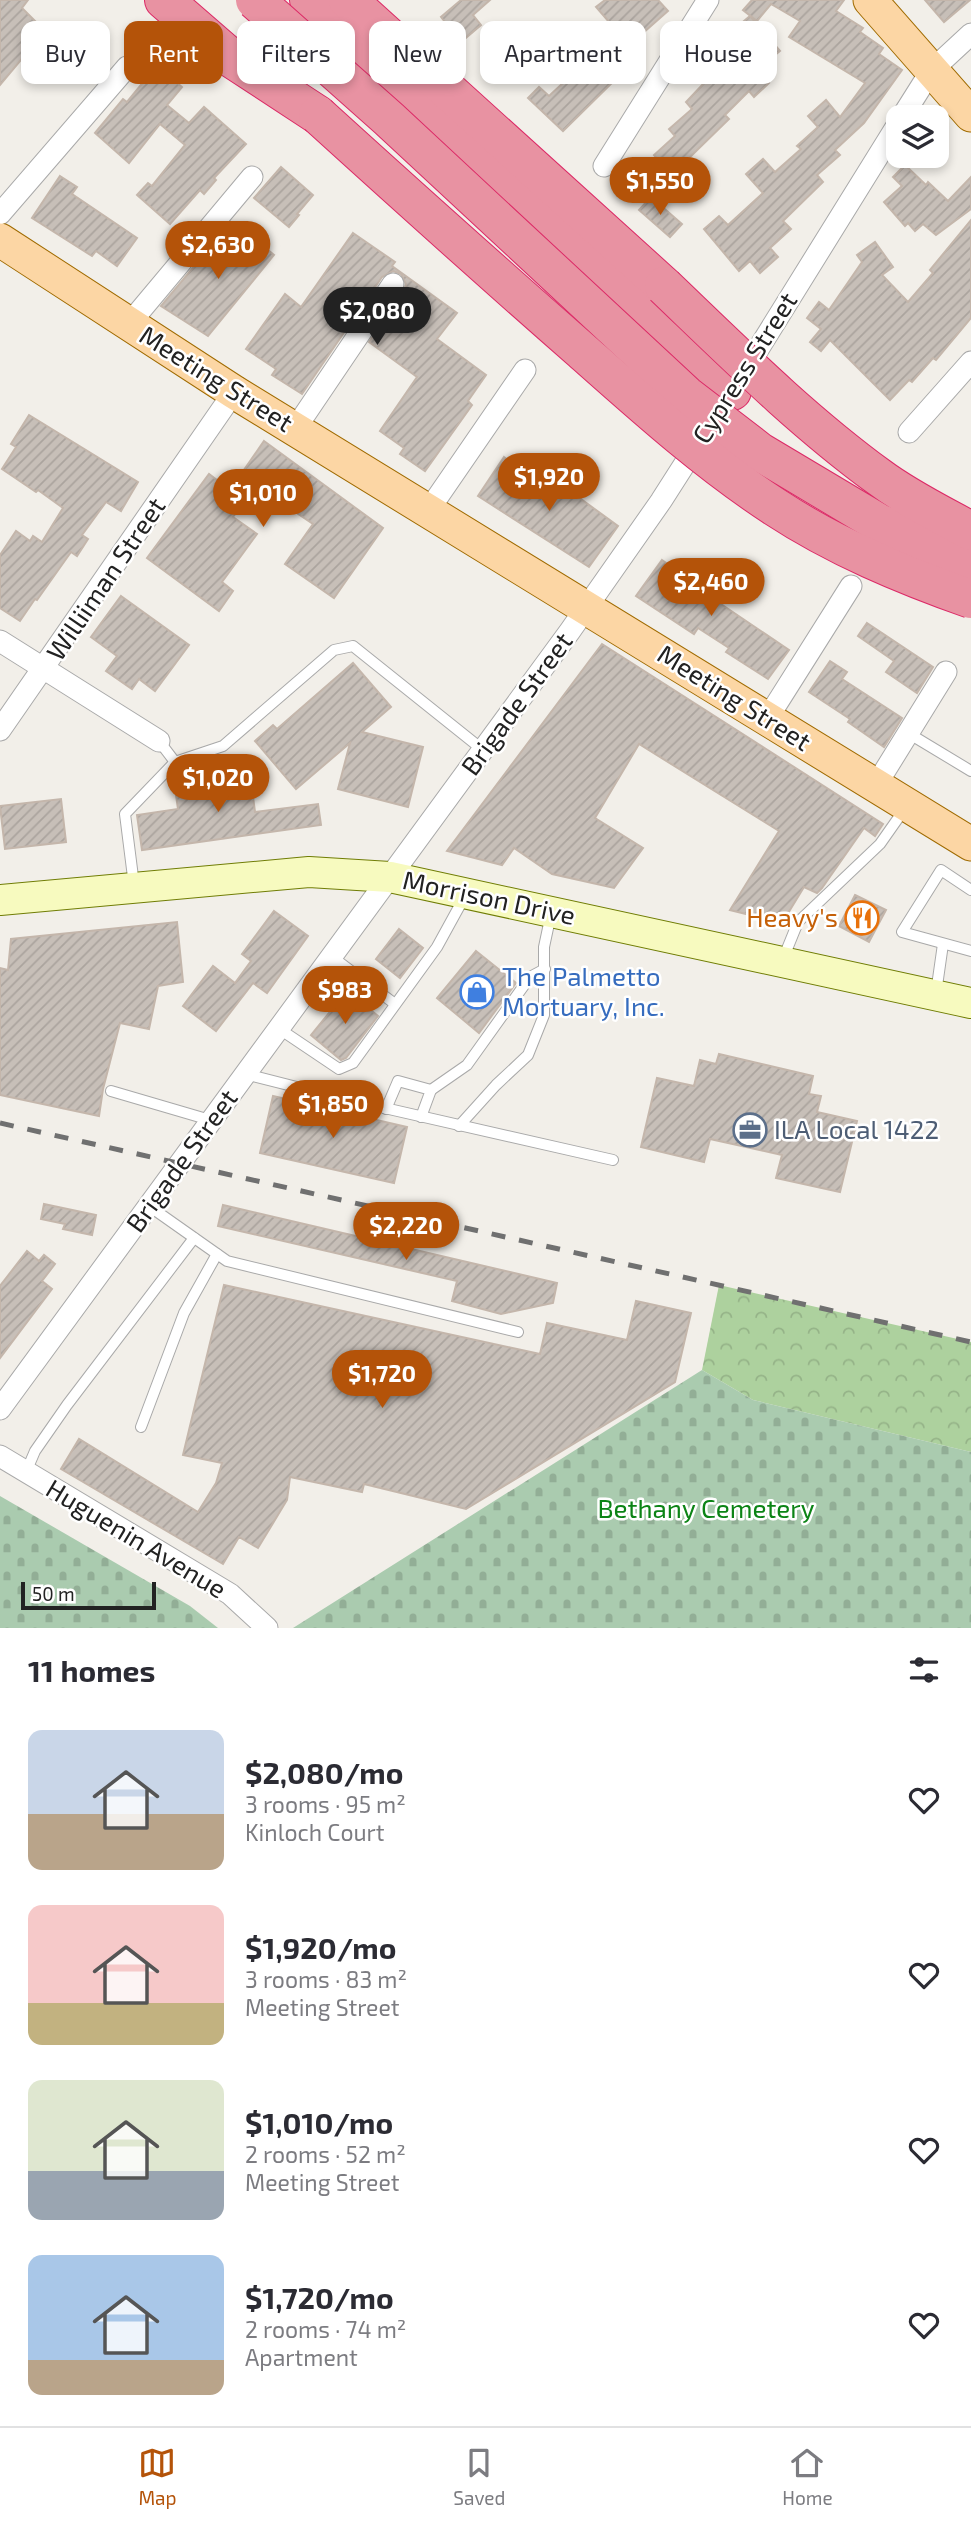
<!DOCTYPE html>
<html lang="en">
<head>
<meta charset="utf-8">
<style>
	body { margin:0; font-family:"Exo 2",sans-serif; background:#f2f2f3; color:#2b2b33; height:100vh; display:flex; flex-direction:column; font-size:26px; white-space:nowrap }
	* { box-sizing:border-box; margin:0 }
	p { font-size:23px; color:#7c7c81 }
	.icon { flex:none; width:38px; height:38px; fill:none; stroke:currentColor; stroke-width:2; stroke-linecap:round; stroke-linejoin:round }
	.map { position:relative; height:1628px; overflow:hidden }
	.side { display:flex; flex-direction:column; background:#fff; flex:1 }
	.side>* { flex:none }
	.banner { position:absolute; left:21px; top:21px; width:929px; height:63px; display:flex; gap:14px }
	.controls { position:absolute; left:886px; top:105px; display:grid; gap:14px }
	.controls a { display:grid; place-items:center; width:63px; height:63px; border-radius:14px; background:#fff; box-shadow:0 4px 10px #0003; font-size:35px }
	.scale { position:absolute; left:21px; bottom:18px; width:135px; box-sizing:border-box; padding-left:7px; border:4px solid #222; border-top:0; font-size:19px; line-height:24px; white-space:nowrap; color:#222; -webkit-text-stroke:5px #fff; paint-order:stroke }
	.price { position:absolute; translate:-50% -60px; padding:0 16px; border-radius:24px; background:#b45309; color:#fff; font-size:23px; line-height:46px; filter:drop-shadow(0 2px 4px #0008) }
	.price::after { content:''; position:absolute; left:50%; top:42px; width:21px; height:16px; margin-left:-10px; background:inherit; clip-path:polygon(0 0,100% 0,50% 100%) }
	.price.active { background:#222; color:#fff }
	ul { padding:0; list-style:none }
	li { display:flex; align-items:center; gap:21px; height:175px; padding:0 28px }
	li span { display:grid; place-items:center; flex:none; width:196px; height:140px; border-radius:14px; color:#555 }
	li>.icon { margin-inline-start:auto }
	span .icon { width:84px; height:84px; fill:#fffc; stroke-width:1 }
	li b { font-size:30px }
	h2 { display:flex; justify-content:space-between; align-items:center; height:84px; padding:0 28px; font-size:30px }
	.chip { padding:0 24px; border-radius:14px; background:#fff; box-shadow:0 4px 10px #0003; font-size:24px; line-height:63px }
	.chip.active { background:#b45309; color:#fff }
	.menu { display:flex; justify-content:space-around; align-items:center; height:98px; border-top:2px solid #e1e1e2; background:#fff; font-size:19px; color:#7c7c81 }
	.menu a { display:grid; justify-items:center; gap:4px }
	.menu .active { color:#b45309 }
	.map>svg:first-child { display:block }
	.forest { fill:url(#forest-crowns) }
	.cemetery { fill:url(#cemetery-stones) }
	.building { fill:url(#building-hatch); stroke:#c4b6ab; stroke-width:2 }
	.lines { fill:none; stroke-linecap:round; stroke-linejoin:round }
	.lane-casing { stroke:#a9a9a9; stroke-width:12 }
	.street-casing { stroke:#a9a9a9; stroke-width:23 }
	.secondary-casing { stroke:#707d05; stroke-width:32 }
	.primary-casing { stroke:#a06b00; stroke-width:35 }
	.highway-casing { stroke:#dc2a67; stroke-width:40 }
	.lane { stroke:#fff; stroke-width:10 }
	.street { stroke:#fff; stroke-width:21 }
	.secondary { stroke:#f7fabf; stroke-width:30 }
	.primary { stroke:#fcd6a4; stroke-width:33 }
	.highway { stroke:#e892a2; stroke-width:38 }
	.rail { stroke:#707070; stroke-width:5; stroke-dasharray:14 14; stroke-linecap:butt }
	.highway-bridge-casing { stroke:#dc2a67; stroke-width:40; stroke-linecap:butt }
	.highway-bridge { stroke:#e892a2; stroke-width:38 }
	.labels { text-anchor:middle; stroke-width:5; stroke-linejoin:round; paint-order:stroke }
	.street-label { font-size:26px; fill:#222; stroke:#fff }
	.food-label { font-size:26px; fill:#c56008; stroke:#fff; text-anchor:end }
	.shop-label { font-size:26px; fill:#366cbe; stroke:#fff; text-anchor:start }
	.service-label { font-size:26px; fill:#4e5e75; stroke:#fff; text-anchor:start }
	.park-label { font-size:26px; fill:#0c8416; stroke:#fff }
</style>
</head>
<body>
<div class="map">
<svg width="971" height="1628" viewBox="0 0 971 1628">
	<defs>
		<pattern id="forest-crowns" width="20" height="18" patternUnits="userSpaceOnUse" patternTransform="scale(1.75)"><rect width="20" height="18" fill="#add19e"/><path d="M2 6a3 3 0 1 1 6 0M12 15a3 3 0 1 1 6 0" fill="none" stroke="#95b388"/></pattern>
		<pattern id="cemetery-stones" width="16" height="16" patternUnits="userSpaceOnUse" patternTransform="scale(1.75)"><rect width="16" height="16" fill="#aacbaf"/><path d="M2 7V4a2 2 0 0 1 4 0v3zM10 15v-3a2 2 0 0 1 4 0v3z" fill="#92ae96"/></pattern>
		<pattern id="building-hatch" width="6" height="6" patternUnits="userSpaceOnUse" patternTransform="scale(1.75)"><rect width="6" height="6" fill="#c7bfb8"/><path d="M-1 1l2-2M0 6l6-6M5 7l2-2" fill="none" stroke="#aba49e"/></pattern>
	</defs>
	<rect width="100%" height="100%" fill="#f2efe9"/>
	<path class="forest" d="M719 1285 971 1342V1452L753 1400 702 1370Z"/>
	<g class="cemetery">
		<path d="M702 1370 753 1400 971 1452V1628H293Z"/>
		<path d="M0 1496 190 1606 218 1628H0Z"/>
	</g>
	<g class="building">
		<path d="M0 0H28L22 8 47 33 30 49 0 85Z"/>
		<path d="M461 0H490L473 15 481 25 461 42 441 17Z"/>
		<path d="M605 0H658L668 11 626 48 631 55 612 71 617 78 563 131 528 98 539 87 549 96 578 69 557 47 573 31 585 44 610 23 596 7Z"/>
		<path d="M752 0H844L836 11 863 28 860 32 883 48 879 54 902 70 864 123 835 150 840 155 817 175 823 182 783 221 791 229 770 248 778 257 760 273 750 261 739 271 704 229 719 216 728 225 763 193 746 174 763 159 775 172 801 149 797 146 818 127 808 116 826 100 840 117 865 83 789 37 800 21 771 4 757 21 743 10Z"/>
		<path d="M925 0H970L944 22Z"/>
		<path d="M750 16 780 51 757 70 769 83 754 97 749 91 725 115 729 119 689 158 696 165 678 182 676 180 656 198 639 178 659 161 654 155 675 136 669 129 692 109 686 102 723 63 718 58 738 40 731 32Z"/>
		<path d="M154 63 182 87 167 105 189 123 204 107 246 144 214 178 216 180 204 194 200 190 170 224 137 195 148 183 152 186 185 145 160 124 129 163 95 133 123 99 127 102 145 80 142 77Z"/>
		<path d="M905 165 926 185 928 182 948 201 971 177V209L936 235 923 224 915 231 908 223 905 226 884 202 902 186 893 177Z"/>
		<path d="M281 167 313 195 297 214 299 215 289 227 254 198Z"/>
		<path d="M60 176 77 187 72 194 137 238 117 266 96 251 92 256 32 218Z"/>
		<path d="M651 197 682 224 670 237 639 210Z"/>
		<path d="M971 220V318L936 360 933 358 912 382 909 380 890 400 830 340 821 351 810 342 821 329 807 318 819 302 829 310 862 262 857 255 875 242 893 267 882 275 908 302 933 273 930 270Z"/>
		<path d="M240 227 274 255 208 336 161 306 217 239 225 245Z"/>
		<path d="M353 233 395 262 392 266 457 313 437 339 486 375 468 401 472 405 425 471 400 454 404 448 380 431 417 377 369 342 404 291 406 284 401 274 393 271 382 277 302 394 272 375 276 369 246 349 285 294 301 307Z"/>
		<path d="M29 415 138 482 121 511 106 502 82 535 88 539 77 556 71 552 37 600 35 599 20 621 0 608V555L16 531 30 541 33 536 42 542 63 508 38 490 36 492 2 469 16 447 11 444Z"/>
		<path d="M264 441 383 528 334 598 285 564 313 524 273 497 267 506 250 494 233 517 257 534 222 582 233 591 219 611 147 558 209 474 230 490Z"/>
		<path d="M504 457 556 496 563 486 618 526 589 567 478 496Z"/>
		<path d="M662 560 702 588 706 582 723 594 718 602 789 650 768 679 726 652 729 648 698 628 694 634 636 596Z"/>
		<path d="M121 596 189 645 155 691 139 679 132 689 106 671 117 656 91 637Z"/>
		<path d="M867 623 933 667 917 693 886 672 894 661 858 636Z"/>
		<path d="M602 644 883 824 875 836 864 828 822 888 817 893 804 887 782 923 730 910 779 831 639 744 595 818 643 848 614 888 552 874 514 848 502 865 447 851Z"/>
		<path d="M830 661 847 672 842 679 902 718 884 747 848 722 850 719 809 692Z"/>
		<path d="M353 663 391 707 362 732 423 747 408 807 338 789 350 743 296 789 255 741 273 725 277 729Z"/>
		<path d="M241 771 244 790 252 789 255 812 318 804 321 825 142 850 137 815 178 809 174 781Z"/>
		<path d="M61 799 66 842 5 849 0 806Z"/>
		<path d="M855 895 886 910 869 942 839 926Z"/>
		<path d="M274 911 308 936 267 993 253 983 216 1031 183 1006 213 966 235 983 251 961 242 954Z"/>
		<path d="M177 922 183 982 158 986 149 1029 120 1023 103 1089 99 1116 0 1095V968L8 970 11 939Z"/>
		<path d="M399 929 423 948 400 978 376 959Z"/>
		<path d="M476 951 516 983 479 1033 437 998Z"/>
		<path d="M347 991 378 1016 346 1058 341 1060 311 1035Z"/>
		<path d="M719 1054 813 1076 809 1094 821 1096 817 1112 857 1121 840 1192 776 1178 782 1155 710 1139 704 1162 641 1147 657 1078 694 1086 700 1060 716 1064Z"/>
		<path d="M273 1096 407 1127 394 1183 260 1153Z"/>
		<path d="M44 1204 96 1215 92 1235 63 1229 65 1224 41 1219Z"/>
		<path d="M223 1205 557 1283 553 1303 501 1314 452 1301 457 1281 218 1226Z"/>
		<path d="M27 1251 39 1261 44 1255 55 1264 42 1281 52 1289 0 1358V1286Z"/>
		<path d="M224 1285 540 1354 547 1323 627 1340 636 1301 691 1313 675 1382 466 1509 364 1484 362 1492 290 1477 287 1500 258 1548 239 1537 223 1564 61 1469 79 1439 198 1512 216 1483 222 1463 183 1455Z"/>
	</g>
	<g class="lines">
		<defs>
			<g id="lane">
				<path d="M908 733 971 771"/>
				<path d="M159 741 175 762 223 746 334 650 353 646 483 750"/>
				<path d="M134 885 125 814 175 762"/>
				<path d="M971 890 941 870 902 932 971 951"/>
				<path d="M331 956 395 1004"/>
				<path d="M783 959 798 922 880 844 906 807"/>
				<path d="M936 993 943 944"/>
				<path d="M278 1028 339 1069 353 1063 437 947 465 896"/>
				<path d="M245 1074 332 1096 613 1160"/>
				<path d="M431 1090 467 1065 530 977 545 969"/>
				<path d="M111 1091 210 1120"/>
				<path d="M386 1109 398 1081 431 1090 421 1117"/>
				<path d="M459 1126 496 1085 528 1055 544 1015V947L551 914"/>
				<path d="M149 1206 227 1261 518 1332"/>
				<path d="M141 1427 184 1313 217 1254"/>
				<path d="M26 1472 35 1451 67 1405 194 1238"/>
			</g>
			<g id="street">
				<path d="M902 117 931 71 971 34"/>
				<path d="M604 166 708 0"/>
				<path d="M0 214 127 67"/>
				<path d="M129 324 252 177"/>
				<path d="M744 372 898 124"/>
				<path d="M295 429 393 284"/>
				<path d="M909 432 971 362"/>
				<path d="M428 511 525 370"/>
				<path d="M0 641 159 741"/>
				<path d="M767 719 851 586"/>
				<path d="M0 730 234 392"/>
				<path d="M876 785 946 672"/>
				<path d="M0 1409 570 631 661 501 700 440"/>
				<path d="M0 1456 230 1594 267 1628"/>
			</g>
			<path id="secondary" d="M0 900 309 872 390 877 971 1003"/>
			<g id="primary">
				<path d="M870 0 971 115"/>
				<path d="M0 240 234 392 971 844"/>
			</g>
			<g id="highway">
				<path d="M164 0 231 58 318 115"/>
				<path d="M309 0 732 391"/>
				<path d="M348 0 664 286"/>
			</g>
		</defs>
		<use href="#lane" class="lane-casing"/>
		<use href="#street" class="street-casing"/>
		<use href="#secondary" class="secondary-casing"/>
		<use href="#primary" class="primary-casing"/>
		<use href="#highway" class="highway-casing"/>
		<use href="#lane" class="lane"/>
		<use href="#street" class="street"/>
		<use href="#secondary" class="secondary"/>
		<use href="#primary" class="primary"/>
		<use href="#highway" class="highway"/>
		<path class="rail" d="M0 1123 971 1342"/>
		<defs>
			<g id="highway-bridge">
				<path d="M255 0 389 119 686 395 760 452 879 523 971 561"/>
				<path d="M318 115C405 194 493 273 582 351 644 406 706 462 775 507 836 547 903 575 971 599"/>
				<path d="M664 286C733 352 801 420 879 477 907 498 940 514 971 531"/>
			</g>
		</defs>
		<use href="#highway-bridge" class="highway-bridge-casing"/>
		<use href="#highway-bridge" class="highway-bridge"/>
	</g>
	<defs>
		<symbol id="restaurant-ring" viewBox="-11 -11 22 22"><circle r="9.5" fill="#fff" stroke="#e8710a" stroke-width="1.5"/><path d="M-5-6h1v4h1v-4h1v4h1v-4h1v5L-1.5 .5V6h-2V.5L-5-1ZM5-6V6H3V1.5H1.5Q1.5-4 5-6Z" fill="#e8710a"/></symbol>
		<symbol id="shop-ring" viewBox="-11 -11 22 22"><circle r="9.5" fill="#fff" stroke="#3f7fe0" stroke-width="1.5"/><path d="M-5-2.5h2.3a2.7 3.5 0 0 1 5.4 0H5L5.5 6h-11ZM-1.5-2.5h3a1.5 2.3 0 0 0-3 0Z" fill="#3f7fe0"/></symbol>
		<symbol id="office-ring" viewBox="-11 -11 22 22"><circle r="9.5" fill="#fff" stroke="#5c6f8a" stroke-width="1.5"/><path d="M-6-3h4V-5.5h4V-3h4V5H-6ZM-1-4.5V-3h2v-1.5ZM-6 0V1H6V0Z" fill="#5c6f8a"/></symbol>
	</defs>
	<g fill-rule="evenodd">
		<use href="#restaurant-ring" x="843" y="899" width="38" height="38"/>
		<use href="#shop-ring" x="458" y="973" width="38" height="38"/>
		<use href="#office-ring" x="731" y="1111" width="38" height="38"/>
	</g>
	<g class="labels">
		<g class="street-label">
			<text transform="translate(745 368) rotate(-58)" y="9">Cypress Street</text>
			<text transform="translate(216 379) rotate(32)" y="9">Meeting Street</text>
			<text transform="translate(106 579) rotate(-56)" y="9">Williiman Street</text>
			<text transform="translate(734 698) rotate(32)" y="9">Meeting Street</text>
			<text transform="translate(517 704) rotate(-54)" y="9">Brigade Street</text>
			<text transform="translate(489 898) rotate(12)" y="9">Morrison Drive</text>
			<text transform="translate(182 1161) rotate(-54)" y="9">Brigade Street</text>
			<text transform="translate(136 1539) rotate(31)" y="9">Huguenin Avenue</text>
		</g>
		<g class="food-label">
			<text x="838" y="927">Heavy's</text>
		</g>
		<g class="shop-label">
			<text x="502" y="986">The Palmetto<tspan x="502" dy="30">Mortuary, Inc.</tspan></text>
		</g>
		<g class="service-label">
			<text x="774" y="1139">ILA Local 1422</text>
		</g>
		<g class="park-label">
			<text x="706" y="1518">Bethany Cemetery</text>
		</g>
	</g>
</svg>
<div class="controls">
<a><svg class="icon" aria-label="layers" viewBox="0 0 24 24"><path d="M12 4l9 5-9 5-9-5zM3 14l9 5 9-5"/></svg></a>
</div>
<div class="scale">50 m</div>
<b class="price" style="left:660px;top:217px">$1,550</b>
<b class="price" style="left:218px;top:281px">$2,630</b>
<b class="price active" style="left:377px;top:347px">$2,080</b>
<b class="price" style="left:549px;top:513px">$1,920</b>
<b class="price" style="left:263px;top:529px">$1,010</b>
<b class="price" style="left:711px;top:618px">$2,460</b>
<b class="price" style="left:218px;top:814px">$1,020</b>
<b class="price" style="left:345px;top:1026px">$983</b>
<b class="price" style="left:333px;top:1140px">$1,850</b>
<b class="price" style="left:406px;top:1262px">$2,220</b>
<b class="price" style="left:382px;top:1410px">$1,720</b>
<div class="banner">
<a class="chip">Buy</a>
<a class="chip active">Rent</a>
<a class="chip">Filters</a>
<a class="chip">New</a>
<a class="chip">Apartment</a>
<a class="chip">House</a>
</div>
</div>
<section class="side">
<h2>11 homes<svg class="icon" aria-label="filters" viewBox="0 0 24 24"><path d="M4 7h16M4 17h16"/><circle cx="9" cy="7" r="2"/><circle cx="15" cy="17" r="2"/></svg></h2>
<ul>
<li><span style="background:linear-gradient(#c9d6e8 60%,#b9a48a 0)"><svg class="icon" aria-label="home" viewBox="0 0 24 24"><path d="M3 11l9-7 9 7M6 9v11h12V9"/></svg></span><div><b>$2,080/mo</b><p>3 rooms · 95 m²</p><p>Kinloch Court</p></div><svg class="icon" aria-label="heart" viewBox="0 0 24 24"><path d="M12 20l-8-8c-3-5 5-10 8-4 3-6 11-1 8 4z"/></svg></li>
<li><span style="background:linear-gradient(#f6c9c9 70%,#c2b280 0)"><svg class="icon" aria-label="home" viewBox="0 0 24 24"><path d="M3 11l9-7 9 7M6 9v11h12V9"/></svg></span><div><b>$1,920/mo</b><p>3 rooms · 83 m²</p><p>Meeting Street</p></div><svg class="icon" aria-label="heart" viewBox="0 0 24 24"><path d="M12 20l-8-8c-3-5 5-10 8-4 3-6 11-1 8 4z"/></svg></li>
<li><span style="background:linear-gradient(#dfe7d0 65%,#9aa5b1 0)"><svg class="icon" aria-label="home" viewBox="0 0 24 24"><path d="M3 11l9-7 9 7M6 9v11h12V9"/></svg></span><div><b>$1,010/mo</b><p>2 rooms · 52 m²</p><p>Meeting Street</p></div><svg class="icon" aria-label="heart" viewBox="0 0 24 24"><path d="M12 20l-8-8c-3-5 5-10 8-4 3-6 11-1 8 4z"/></svg></li>
<li><span style="background:linear-gradient(#a9c7e8 75%,#b9a48a 0)"><svg class="icon" aria-label="home" viewBox="0 0 24 24"><path d="M3 11l9-7 9 7M6 9v11h12V9"/></svg></span><div><b>$1,720/mo</b><p>2 rooms · 74 m²</p><p>Apartment</p></div><svg class="icon" aria-label="heart" viewBox="0 0 24 24"><path d="M12 20l-8-8c-3-5 5-10 8-4 3-6 11-1 8 4z"/></svg></li>
</ul>
</section>
<nav class="menu">
<a class="active"><svg class="icon" aria-label="map" viewBox="0 0 24 24"><path d="M3 6l6-2 6 2 6-2v14l-6 2-6-2-6 2zM9 4v14M15 6v14"/></svg>Map</a>
<a><svg class="icon" aria-label="saved" viewBox="0 0 24 24"><path d="M7 4h10v16l-5-4-5 4z"/></svg>Saved</a>
<a><svg class="icon" aria-label="home" viewBox="0 0 24 24"><path d="M3 11l9-7 9 7M6 9v11h12V9"/></svg>Home</a>
</nav>
</body>
</html>
